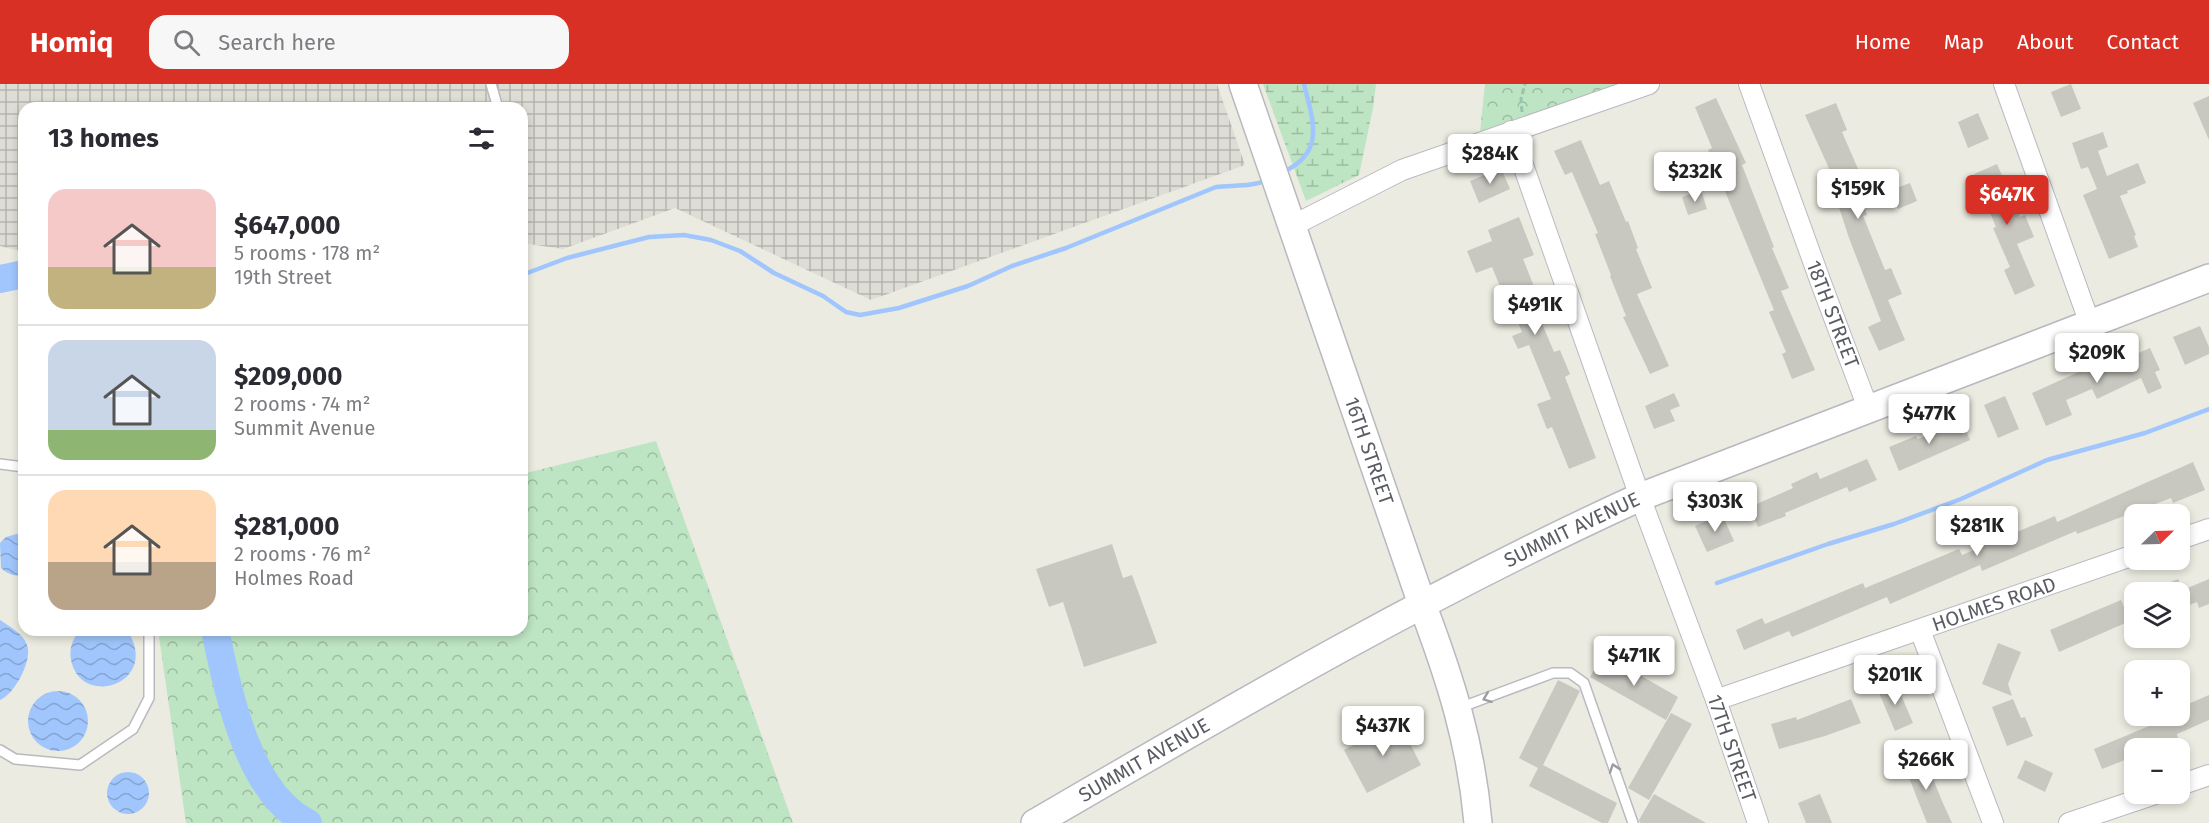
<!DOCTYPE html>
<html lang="en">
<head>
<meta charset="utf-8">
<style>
	body { margin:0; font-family:"Fira Sans",sans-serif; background:#f7f7f7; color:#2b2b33; height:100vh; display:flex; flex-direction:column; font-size:22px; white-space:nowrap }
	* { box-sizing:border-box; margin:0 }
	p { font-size:20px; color:#7c7c81 }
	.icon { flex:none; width:33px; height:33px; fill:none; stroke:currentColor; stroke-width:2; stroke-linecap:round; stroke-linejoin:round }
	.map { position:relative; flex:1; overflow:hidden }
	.details { position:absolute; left:18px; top:18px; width:510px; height:534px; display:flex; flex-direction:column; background:#fff; border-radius:18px; box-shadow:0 3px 9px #0003 }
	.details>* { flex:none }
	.needle { width:39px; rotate:67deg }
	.controls { position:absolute; left:2124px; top:420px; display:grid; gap:12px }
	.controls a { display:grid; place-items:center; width:66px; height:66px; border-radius:12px; background:#fff; box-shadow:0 3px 9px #0003; font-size:30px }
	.price { position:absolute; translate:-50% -51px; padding:0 14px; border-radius:6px; background:#fff; color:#222; font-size:20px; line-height:39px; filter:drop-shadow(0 2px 3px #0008) }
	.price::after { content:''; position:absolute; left:50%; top:36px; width:18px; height:14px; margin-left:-9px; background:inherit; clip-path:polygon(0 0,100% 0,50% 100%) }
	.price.selected { background:#d93025; color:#fff }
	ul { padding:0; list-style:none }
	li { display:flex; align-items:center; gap:18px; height:150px; padding:0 30px }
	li+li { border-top:2px solid #e1e1e2 }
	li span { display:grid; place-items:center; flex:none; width:168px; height:120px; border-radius:18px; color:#555 }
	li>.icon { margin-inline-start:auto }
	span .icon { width:72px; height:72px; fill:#fffc; stroke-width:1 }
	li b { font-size:26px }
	h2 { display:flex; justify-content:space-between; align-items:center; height:72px; padding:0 30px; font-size:26px }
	header { display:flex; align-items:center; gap:36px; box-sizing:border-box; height:84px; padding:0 30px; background:#d93025; color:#fff }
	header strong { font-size:28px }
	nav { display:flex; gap:33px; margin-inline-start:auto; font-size:21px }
	.search { width:420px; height:54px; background:#f7f7f7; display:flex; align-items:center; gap:15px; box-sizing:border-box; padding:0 21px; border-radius:18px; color:#7c7c81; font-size:22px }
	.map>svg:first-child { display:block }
	.industrial { fill:url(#industrial-grid) }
	.forest { fill:url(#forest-crowns) }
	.wetland { fill:url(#wetland-marsh) }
	.water { fill:url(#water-waves) }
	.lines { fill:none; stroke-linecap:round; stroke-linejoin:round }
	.stream { stroke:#a0c6fd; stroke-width:4.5 }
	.river { stroke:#a0c6fd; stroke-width:28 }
	.building { fill:#c9c8c0 }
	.lane-casing { stroke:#b9bac0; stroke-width:12 }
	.street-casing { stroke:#b9bac0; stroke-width:22 }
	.secondary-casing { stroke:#b7b9bf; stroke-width:30 }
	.path { stroke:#97c4ab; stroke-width:3; stroke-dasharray:6 3; stroke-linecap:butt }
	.lane { stroke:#fff; stroke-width:9 }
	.street { stroke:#fff; stroke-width:20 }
	.secondary { stroke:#fff; stroke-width:27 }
	.oneway { stroke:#9b9da1 }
	.labels { text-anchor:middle; stroke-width:4.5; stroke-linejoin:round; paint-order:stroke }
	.street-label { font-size:20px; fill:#595c62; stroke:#fff }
</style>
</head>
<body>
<header>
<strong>Homiq</strong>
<div class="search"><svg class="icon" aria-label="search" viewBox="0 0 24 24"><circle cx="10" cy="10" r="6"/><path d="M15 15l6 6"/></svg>Search here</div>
<nav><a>Home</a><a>Map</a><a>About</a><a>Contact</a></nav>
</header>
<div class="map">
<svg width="2209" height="739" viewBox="0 0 2209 739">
	<defs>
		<pattern id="industrial-grid" width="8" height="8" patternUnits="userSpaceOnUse" patternTransform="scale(1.5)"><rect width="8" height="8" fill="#ddddd5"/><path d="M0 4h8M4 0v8" fill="none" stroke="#b6b6b0"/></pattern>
		<pattern id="forest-crowns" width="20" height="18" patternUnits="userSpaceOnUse" patternTransform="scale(1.5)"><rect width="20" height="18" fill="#bde4c3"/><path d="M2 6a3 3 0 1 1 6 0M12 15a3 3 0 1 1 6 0" fill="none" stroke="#9dbca2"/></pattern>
		<pattern id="wetland-marsh" width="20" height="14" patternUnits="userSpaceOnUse" patternTransform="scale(1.5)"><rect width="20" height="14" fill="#bde4c3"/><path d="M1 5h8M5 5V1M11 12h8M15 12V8" fill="none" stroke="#9dbca2"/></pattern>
		<pattern id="water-waves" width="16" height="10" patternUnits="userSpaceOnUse" patternTransform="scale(1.5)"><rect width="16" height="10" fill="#a0c6fd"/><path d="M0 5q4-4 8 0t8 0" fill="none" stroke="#85a4d0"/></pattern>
	</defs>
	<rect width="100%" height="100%" fill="#ecebe1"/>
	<path class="industrial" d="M0 0H1217L1245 81 871 216 675 124 563 165 522 159V24H24V168L0 162Z"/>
	<g class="forest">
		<path d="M1485 0H1619L1480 48Z"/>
		<path d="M656 357 793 739H186L158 546H522V390Z"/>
	</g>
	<path class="wetland" d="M1263 0H1376L1373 24 1359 91 1306 117Z"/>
	<g class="water">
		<path d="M20 449 24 451V491C14 493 8 490 1 484L0 459 6 453Z"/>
		<path d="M0 536C10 543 23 549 27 561 33 576 14 611 0 616Z"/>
		<path d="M81 546H127C162 599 81 626 71 576 69 565 72 554 81 546Z"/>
		<circle cx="58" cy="637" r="30"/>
		<circle cx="128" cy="709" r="21"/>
	</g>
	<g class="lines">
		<g class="stream">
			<path d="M1283 88C1326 68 1313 37 1304 0"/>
			<path d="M522 191 567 174 649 153 684 151 711 156 740 167 774 189 823 212 846 228 860 231 899 224 968 202 1012 182 1066 164 1216 103C1233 101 1252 103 1267 96"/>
			<path d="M1717 499 1828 460 1894 440 1961 415 2047 376 2145 349 2209 325"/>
		</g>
		<g class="river">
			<path d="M0 195 24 190"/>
			<path d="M215 546C228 606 247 709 308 739"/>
		</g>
	</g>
	<g class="building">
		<path d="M2071 0 2081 25 2061 33 2051 8Z"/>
		<path d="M2209 12V56L2193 19Z"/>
		<path d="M1716 14 1746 79 1742 81 1774 163 1772 164 1789 204 1781 207 1815 286 1792 295 1782 270 1786 268 1769 228 1774 226 1708 66 1712 64 1695 23Z"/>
		<path d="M1836 19 1847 46 1842 48 1865 101 1869 100 1874 115 1863 118 1867 131 1863 132 1885 186 1891 184 1902 210 1888 216 1905 256 1879 267 1868 243 1881 237 1849 154 1835 111 1840 109 1805 31Z"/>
		<path d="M1978 29 1989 55 1968 64 1958 38Z"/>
		<path d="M2103 48 2108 63 2098 67 2107 92 2138 79 2146 99 2127 107 2128 109 2120 112 2136 151 2134 152 2138 163 2109 175 2083 111 2097 105 2088 83 2081 85 2072 59Z"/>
		<path d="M1581 56 1600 101 1609 97 1626 138 1628 137 1638 164 1636 165 1652 204 1637 210 1669 282 1650 290 1623 233 1626 232 1610 192 1611 191 1595 150 1598 149 1572 88 1565 91 1554 67Z"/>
		<path d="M1997 80 2020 133 2025 131 2034 153 2017 160 2035 202 2015 211 2004 186 2010 183 1993 144 1996 143 1974 90Z"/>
		<path d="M1501 84 1510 105 1479 119 1470 97Z"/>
		<path d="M1910 99 1917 117 1898 125 1891 106Z"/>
		<path d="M1701 106 1707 125 1688 131 1682 113Z"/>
		<path d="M1519 133 1534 171 1523 175 1537 210 1531 213 1554 268 1560 266 1570 290 1565 293 1596 374 1569 385 1552 343 1547 345 1537 320 1551 315 1529 261 1518 265 1512 252 1522 248 1511 221 1508 222 1492 183 1476 189 1467 167 1492 157 1488 146Z"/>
		<path d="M2200 242 2209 263V270L2185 281 2173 253Z"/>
		<path d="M2150 264 2160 286 2155 288 2162 304 2148 310 2141 294 2097 315 2092 305 2066 316 2072 331 2046 342 2032 309 2101 278 2104 284Z"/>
		<path d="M1674 309 1680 322 1670 326 1675 337 1654 345 1645 322Z"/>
		<path d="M2005 312 2019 345 1998 354 1984 321Z"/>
		<path d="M1962 336 1970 356 1899 387 1889 363 1916 352 1918 355Z"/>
		<path d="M1867 375 1877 396 1849 408 1847 403 1785 429 1786 432 1758 443 1750 423 1793 404 1791 400 1817 388 1820 395Z"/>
		<path d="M2193 378 2205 406 2173 419 2171 414 2077 450 2076 447 1982 487 1980 481 1890 520 1887 513 1792 553 1789 547 1744 566 1736 546 1762 534 1765 540 1863 499 1865 504 1959 465 1962 471 2055 432 2057 438Z"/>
		<path d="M1722 430 1734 457 1707 468 1695 442Z"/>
		<path d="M1112 460 1123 494 1132 491 1157 559 1084 583 1063 518 1049 523 1036 485Z"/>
		<path d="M2178 495 2183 506 2209 495V520L2199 524 2197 518 2180 525V508H2145Z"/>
		<path d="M2121 516 2130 537 2059 568 2050 546Z"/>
		<path d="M1998 559 2021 568 2008 600 2012 612 1982 600Z"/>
		<path d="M1603 570 1678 613 1666 636 1590 593Z"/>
		<path d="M1558 596 1580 607 1543 681 1617 719 1608 739H1602L1529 702 1538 684 1519 674Z"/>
		<path d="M1895 597 1913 639 1895 647 1877 604Z"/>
		<path d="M2209 611V636L2177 650 2178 654 2153 664H2126L2130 674 2102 685 2094 665 2173 632H2180V629L2183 627 2181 623Z"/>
		<path d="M1851 615 1861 639 1825 652 1779 665 1771 640 1796 633 1797 636Z"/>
		<path d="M2013 615 2021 634 2025 633 2033 652 2007 662 1992 623Z"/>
		<path d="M1671 629 1692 640 1649 716 1628 704Z"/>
		<path d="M1399 638 1421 681 1367 709 1344 666Z"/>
		<path d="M1923 670 1942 717 1952 739H1927L1917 714 1903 678Z"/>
		<path d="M2025 676 2053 689 2045 708 2017 694Z"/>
		<path d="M1654 710 1706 739H1640L1639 736Z"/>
		<path d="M1820 710 1832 739H1806L1798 719Z"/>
	</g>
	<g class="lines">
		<defs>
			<g id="lane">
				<path d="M491 0 498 24"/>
				<path d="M0 380 24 383"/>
				<path d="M1459 624 1553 589H1570L1584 599 1633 739"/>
				<path d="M0 666 15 675 80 681 133 645 149 614V546"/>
			</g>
			<g id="street">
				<path d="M1749 0 1821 199 1868 324"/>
				<path d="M2004 0 2090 240"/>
				<path d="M1511 47 1640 413 1716 616 1758 739"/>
				<path d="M1292 142 1402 86 1649 0"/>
				<path d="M2180 455 2209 445"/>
				<path d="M1920 546 1993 739"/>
				<path d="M1716 616 2134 471"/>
				<path d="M2180 701 2209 691"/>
				<path d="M2069 739 2155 710"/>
			</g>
			<g id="secondary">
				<path id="s1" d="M1243 0 1422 520C1450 594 1471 659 1478 739"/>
				<path id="s2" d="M1035 739C1233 624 1431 508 1640 413L2209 194"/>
			</g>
		</defs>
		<use href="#lane" class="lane-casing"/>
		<use href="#street" class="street-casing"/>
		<use href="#secondary" class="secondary-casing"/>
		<path class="path" d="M1522 28 1521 15 1525 0"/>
		<use href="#lane" class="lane"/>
		<use href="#street" class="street"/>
		<use href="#secondary" class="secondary"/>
	</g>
	<defs><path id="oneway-chevron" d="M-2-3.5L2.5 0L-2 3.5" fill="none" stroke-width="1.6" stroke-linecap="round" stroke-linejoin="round" transform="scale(1.5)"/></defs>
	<g class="oneway">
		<use href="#oneway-chevron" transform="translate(1487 614) rotate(159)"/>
		<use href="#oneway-chevron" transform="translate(1614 684) rotate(-109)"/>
	</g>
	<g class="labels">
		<g class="street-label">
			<text transform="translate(1833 230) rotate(69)" y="7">18TH STREET</text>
			<text dy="7" stroke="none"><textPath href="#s1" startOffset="388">16TH STREET</textPath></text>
			<text dy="7" stroke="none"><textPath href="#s2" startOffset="612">SUMMIT AVENUE</textPath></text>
			<text transform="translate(1994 520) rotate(-19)" y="7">HOLMES ROAD</text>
			<text transform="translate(1732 664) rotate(71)" y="7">17TH STREET</text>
			<text dy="7" stroke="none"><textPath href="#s2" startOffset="126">SUMMIT AVENUE</textPath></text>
		</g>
	</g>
</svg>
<div class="controls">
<a><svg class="needle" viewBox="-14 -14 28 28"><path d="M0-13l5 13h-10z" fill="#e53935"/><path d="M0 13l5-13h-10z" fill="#7c7c81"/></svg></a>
<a><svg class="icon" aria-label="layers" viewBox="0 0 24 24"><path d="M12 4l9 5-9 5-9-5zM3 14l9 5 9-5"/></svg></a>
<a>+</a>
<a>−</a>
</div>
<b class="price" style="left:1490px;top:101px">$284K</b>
<b class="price" style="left:1695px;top:119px">$232K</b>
<b class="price" style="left:1858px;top:136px">$159K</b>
<b class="price selected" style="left:2007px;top:142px">$647K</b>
<b class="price" style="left:1535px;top:252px">$491K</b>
<b class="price" style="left:2097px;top:300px">$209K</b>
<b class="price" style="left:1929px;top:361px">$477K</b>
<b class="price" style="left:1715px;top:449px">$303K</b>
<b class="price" style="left:1977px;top:473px">$281K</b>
<b class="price" style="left:1634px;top:603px">$471K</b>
<b class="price" style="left:1895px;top:622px">$201K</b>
<b class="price" style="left:1383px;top:673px">$437K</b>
<b class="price" style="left:1926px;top:707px">$266K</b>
<section class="details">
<h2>13 homes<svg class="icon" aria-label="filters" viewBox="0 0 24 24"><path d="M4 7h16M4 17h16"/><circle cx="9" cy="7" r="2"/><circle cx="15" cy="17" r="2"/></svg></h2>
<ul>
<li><span style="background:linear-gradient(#f6c9c9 65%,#c2b280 0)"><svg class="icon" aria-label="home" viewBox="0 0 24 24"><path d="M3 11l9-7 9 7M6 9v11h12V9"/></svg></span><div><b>$647,000</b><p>5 rooms · 178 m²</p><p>19th Street</p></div></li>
<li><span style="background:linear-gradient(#c9d6e8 75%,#8fb573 0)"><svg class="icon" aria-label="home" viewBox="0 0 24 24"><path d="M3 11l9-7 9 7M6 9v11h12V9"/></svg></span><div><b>$209,000</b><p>2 rooms · 74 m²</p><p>Summit Avenue</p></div></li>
<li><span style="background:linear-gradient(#ffd9b3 60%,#b9a48a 0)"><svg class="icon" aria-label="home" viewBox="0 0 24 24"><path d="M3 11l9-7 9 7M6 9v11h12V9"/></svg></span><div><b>$281,000</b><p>2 rooms · 76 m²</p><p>Holmes Road</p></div></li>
</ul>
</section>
</div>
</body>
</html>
